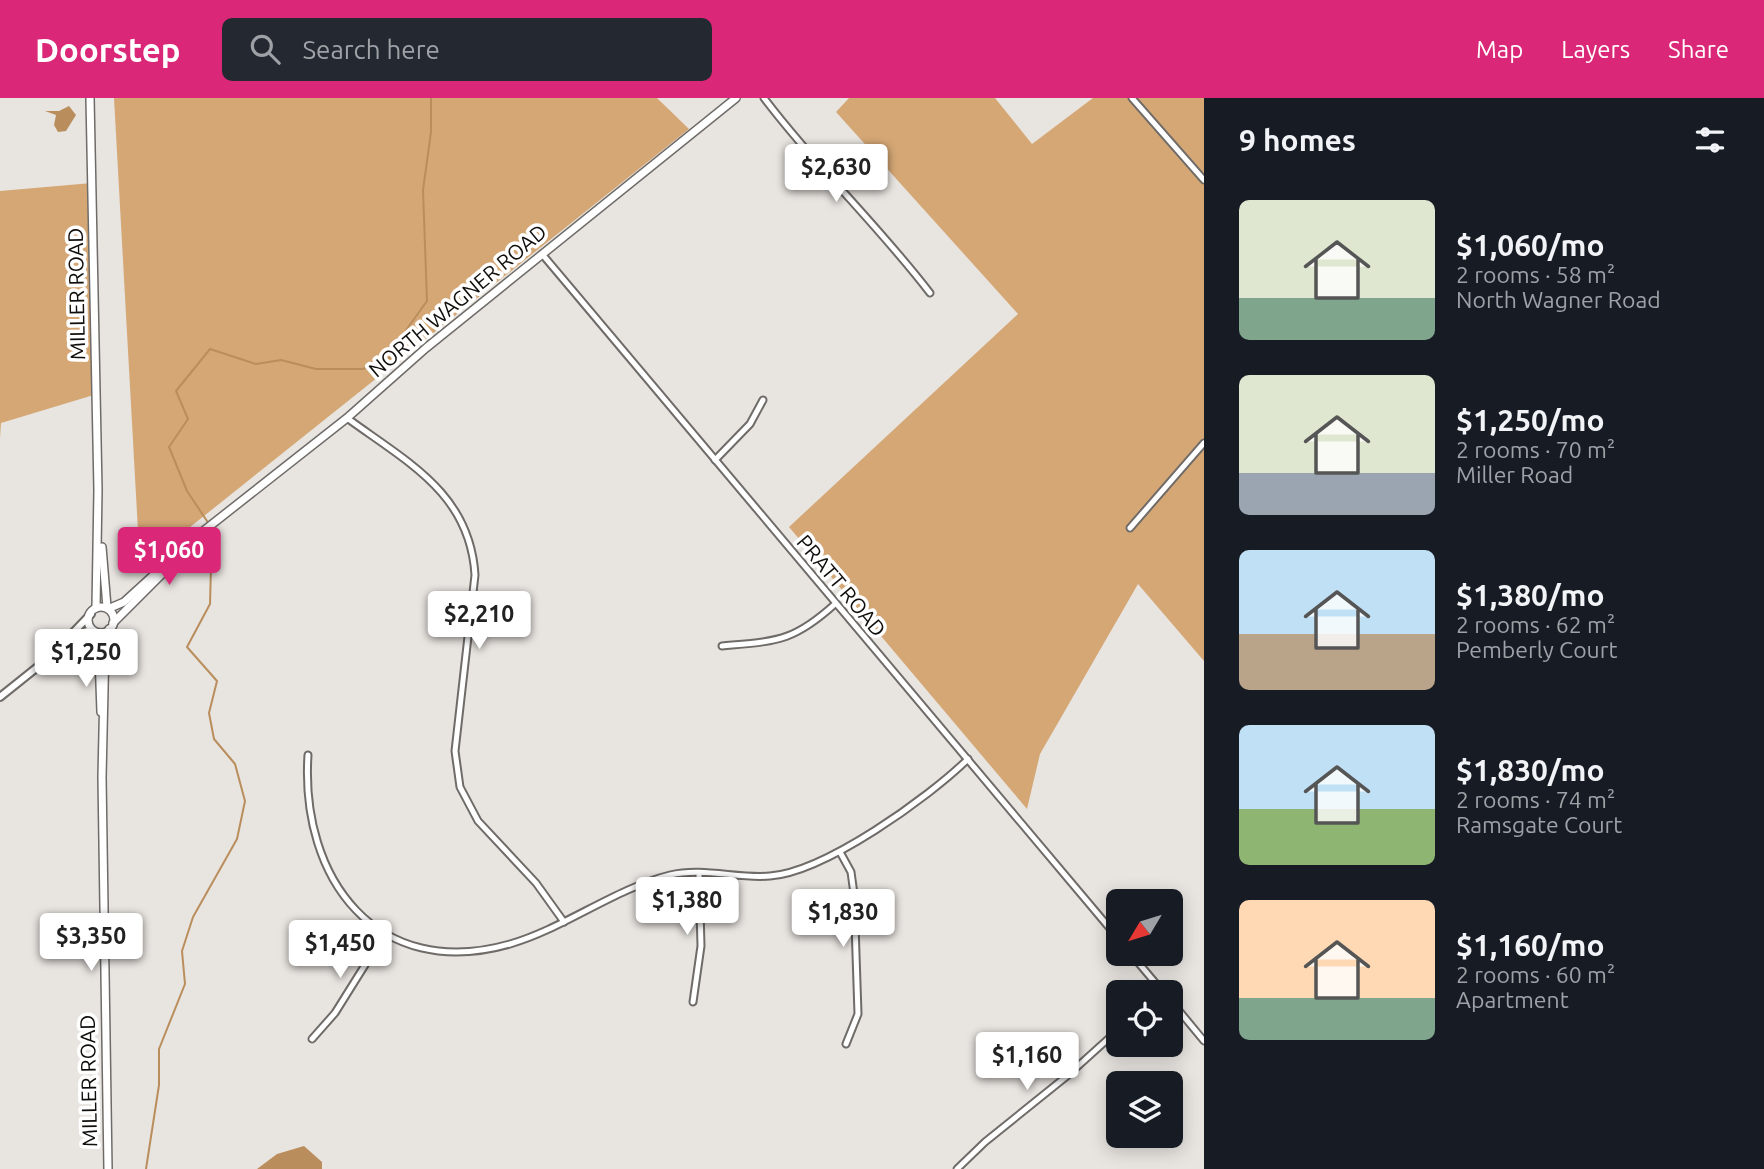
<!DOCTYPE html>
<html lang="en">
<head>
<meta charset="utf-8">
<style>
	body { margin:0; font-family:Ubuntu,sans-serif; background:#242831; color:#f1f3f6; height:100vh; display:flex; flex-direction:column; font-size:26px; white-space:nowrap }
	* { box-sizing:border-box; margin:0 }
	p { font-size:23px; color:#9ea1a6 }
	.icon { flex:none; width:38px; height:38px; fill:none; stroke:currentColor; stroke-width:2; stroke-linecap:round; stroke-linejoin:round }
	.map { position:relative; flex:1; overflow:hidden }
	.drawer { display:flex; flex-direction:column; background:#171b24; width:560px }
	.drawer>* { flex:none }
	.needle { width:46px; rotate:232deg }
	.fabs { position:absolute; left:1106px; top:791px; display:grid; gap:14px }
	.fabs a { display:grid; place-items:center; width:77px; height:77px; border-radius:10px; background:#171b24; box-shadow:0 4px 18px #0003; font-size:35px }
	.price { position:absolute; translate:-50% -60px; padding:0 16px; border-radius:7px; background:#fff; color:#222; font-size:23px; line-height:46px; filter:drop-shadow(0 2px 4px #0008) }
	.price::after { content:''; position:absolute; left:50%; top:42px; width:21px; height:16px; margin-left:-10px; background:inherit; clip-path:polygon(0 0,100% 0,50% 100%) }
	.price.on { background:#db2777; color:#fff }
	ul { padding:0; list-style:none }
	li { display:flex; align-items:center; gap:21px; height:175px; padding:0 35px }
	li span { display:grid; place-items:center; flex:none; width:196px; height:140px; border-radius:10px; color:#555 }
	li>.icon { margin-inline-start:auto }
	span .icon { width:84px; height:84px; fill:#fffc; stroke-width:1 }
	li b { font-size:30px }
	h2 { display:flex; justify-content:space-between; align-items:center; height:84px; padding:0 35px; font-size:30px }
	header { display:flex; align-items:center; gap:42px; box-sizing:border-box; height:98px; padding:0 35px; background:#db2777; color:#fff }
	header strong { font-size:33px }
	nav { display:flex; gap:38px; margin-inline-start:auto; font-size:24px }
	.search { width:490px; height:63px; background:#242831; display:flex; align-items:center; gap:18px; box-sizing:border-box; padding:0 24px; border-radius:10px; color:#9ea1a6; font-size:26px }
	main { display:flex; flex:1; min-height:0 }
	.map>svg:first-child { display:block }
	.forest { fill:#d5a775 }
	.water { fill:#ba8e5c }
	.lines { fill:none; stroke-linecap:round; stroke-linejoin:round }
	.stream { stroke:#ba8e5c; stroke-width:2 }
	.minor-casing { stroke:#6f6b68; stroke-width:9 }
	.tertiary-casing { stroke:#6f6b68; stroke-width:10 }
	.secondary-casing { stroke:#6f6b68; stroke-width:10 }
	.minor { stroke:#fff; stroke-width:5 }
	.tertiary { stroke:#fff; stroke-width:6 }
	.secondary { stroke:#fff; stroke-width:7 }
	.labels { text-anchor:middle; stroke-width:7; stroke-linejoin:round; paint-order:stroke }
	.street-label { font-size:21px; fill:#0f0e0c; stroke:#fff }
</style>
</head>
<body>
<header>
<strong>Doorstep</strong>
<div class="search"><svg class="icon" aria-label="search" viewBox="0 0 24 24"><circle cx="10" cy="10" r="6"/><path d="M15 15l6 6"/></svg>Search here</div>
<nav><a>Map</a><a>Layers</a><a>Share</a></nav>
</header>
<main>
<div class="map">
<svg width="1204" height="1071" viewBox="0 0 1204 1071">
	<rect width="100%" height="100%" fill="#e8e4e0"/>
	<g class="forest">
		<path d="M114 0H657L689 31 140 469Z"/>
		<path d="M849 0H995L1032 46 1093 0H1204V563L1138 486 1040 656 1027 711 789 429 1018 216 836 14Z"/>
		<path d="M92 85 97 296 1 325 0 340V93Z"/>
	</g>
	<g class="water">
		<path d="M69 8 76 17 66 33 58 34 54 27 56 17 45 13H59Z"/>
		<path d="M304 1048 322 1064V1071H257L277 1056Z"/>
	</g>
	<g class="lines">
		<g class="stream">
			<path d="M209 426 187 393 169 349 188 321 176 293 210 251 256 266 281 262 316 271H363L392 259 399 242 427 203 423 92 431 34V0"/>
			<path d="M146 1071 159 987V951L185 886 182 853 193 819 237 741 245 703 235 666 214 641 209 615 217 583 187 549 210 506 212 431"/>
		</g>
		<defs>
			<g id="minor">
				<path d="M764 0C816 69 878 127 930 195"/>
				<path d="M1132 0 1204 82"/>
				<path d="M542 156 1118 840"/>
				<path d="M347 320C407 364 470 395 475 477L455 653 460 689 478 723 536 785 564 824"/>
				<path d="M715 362 750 326 763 302"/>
				<path d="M1130 430 1204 345"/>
				<path d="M722 548C777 543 793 544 835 506"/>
				<path d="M308 657C300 781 377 884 510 846 565 830 614 791 670 777 703 769 738 781 770 778 825 774 928 700 968 661"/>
				<path d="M840 754 851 774 854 796 858 916 846 946"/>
				<path d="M1131 856 1163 894"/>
				<path d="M1171 903 1204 943"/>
				<path d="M693 904 701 848 699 776"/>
				<path d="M312 941 335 915 385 835"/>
				<path d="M957 1071 985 1044 1067 978 1118 932"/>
			</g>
			<g id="tertiary">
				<path d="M66 542 91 516"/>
				<path d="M0 599 80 535 92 532"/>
			</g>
			<g id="secondary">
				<path d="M90 0 98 392 96 510"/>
				<path d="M102 449 107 509"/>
				<circle cx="101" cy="522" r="13"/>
				<path d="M110 510 124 504 192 442 347 320 426 250 736 0"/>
				<path d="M113 525 172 466"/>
				<path d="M94 534 99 558 101 614"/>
				<path d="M108 1071 102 679 105 547 109 531"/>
			</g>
		</defs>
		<use href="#minor" class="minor-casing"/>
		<use href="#tertiary" class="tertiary-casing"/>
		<use href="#secondary" class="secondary-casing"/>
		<use href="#minor" class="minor"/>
		<use href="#tertiary" class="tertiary"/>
		<use href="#secondary" class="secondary"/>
	</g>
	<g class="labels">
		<g class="street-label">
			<text transform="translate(77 196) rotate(-91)" y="7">MILLER ROAD</text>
			<text transform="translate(458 203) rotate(-40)" y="7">NORTH WAGNER ROAD</text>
			<text transform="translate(841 488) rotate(50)" y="7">PRATT ROAD</text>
			<text transform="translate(89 983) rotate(-91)" y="7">MILLER ROAD</text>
		</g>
	</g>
</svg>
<div class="fabs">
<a><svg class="needle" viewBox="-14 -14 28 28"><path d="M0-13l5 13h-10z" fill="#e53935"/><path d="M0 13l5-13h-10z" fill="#9ea1a6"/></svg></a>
<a><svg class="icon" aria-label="locate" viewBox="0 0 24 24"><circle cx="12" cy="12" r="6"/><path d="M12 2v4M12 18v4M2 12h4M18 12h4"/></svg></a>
<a><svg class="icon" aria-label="layers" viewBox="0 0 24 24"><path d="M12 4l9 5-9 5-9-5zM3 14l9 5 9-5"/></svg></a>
</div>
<b class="price" style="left:836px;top:106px">$2,630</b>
<b class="price on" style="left:169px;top:489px">$1,060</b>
<b class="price" style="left:479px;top:553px">$2,210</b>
<b class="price" style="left:86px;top:591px">$1,250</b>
<b class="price" style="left:687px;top:839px">$1,380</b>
<b class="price" style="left:843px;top:851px">$1,830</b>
<b class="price" style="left:91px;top:875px">$3,350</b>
<b class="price" style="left:340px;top:882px">$1,450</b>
<b class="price" style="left:1027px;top:994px">$1,160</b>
</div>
<section class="drawer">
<h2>9 homes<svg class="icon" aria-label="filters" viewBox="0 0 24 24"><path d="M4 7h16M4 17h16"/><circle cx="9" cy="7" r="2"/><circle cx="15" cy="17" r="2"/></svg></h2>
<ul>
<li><span style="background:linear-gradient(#dfe7d0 70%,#7fa58c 0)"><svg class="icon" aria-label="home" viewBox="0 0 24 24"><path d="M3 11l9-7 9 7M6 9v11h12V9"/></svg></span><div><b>$1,060/mo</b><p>2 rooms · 58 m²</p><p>North Wagner Road</p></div></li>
<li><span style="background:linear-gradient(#dfe7d0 70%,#9aa5b1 0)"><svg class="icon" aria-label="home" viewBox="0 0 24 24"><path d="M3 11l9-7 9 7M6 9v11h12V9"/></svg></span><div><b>$1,250/mo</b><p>2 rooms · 70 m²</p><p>Miller Road</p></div></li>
<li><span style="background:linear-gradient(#bfe0f5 60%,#b9a48a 0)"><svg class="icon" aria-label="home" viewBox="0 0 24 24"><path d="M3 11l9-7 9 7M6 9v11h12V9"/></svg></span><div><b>$1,380/mo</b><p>2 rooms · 62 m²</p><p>Pemberly Court</p></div></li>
<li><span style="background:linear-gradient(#bfe0f5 60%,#8fb573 0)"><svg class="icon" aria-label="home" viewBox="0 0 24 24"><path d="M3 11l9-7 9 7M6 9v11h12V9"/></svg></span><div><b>$1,830/mo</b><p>2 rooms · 74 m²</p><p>Ramsgate Court</p></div></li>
<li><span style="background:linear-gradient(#ffd9b3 70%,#7fa58c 0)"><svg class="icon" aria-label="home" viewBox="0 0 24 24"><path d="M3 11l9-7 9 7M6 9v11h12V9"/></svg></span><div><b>$1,160/mo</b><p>2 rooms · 60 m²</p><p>Apartment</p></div></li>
</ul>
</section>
</main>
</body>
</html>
